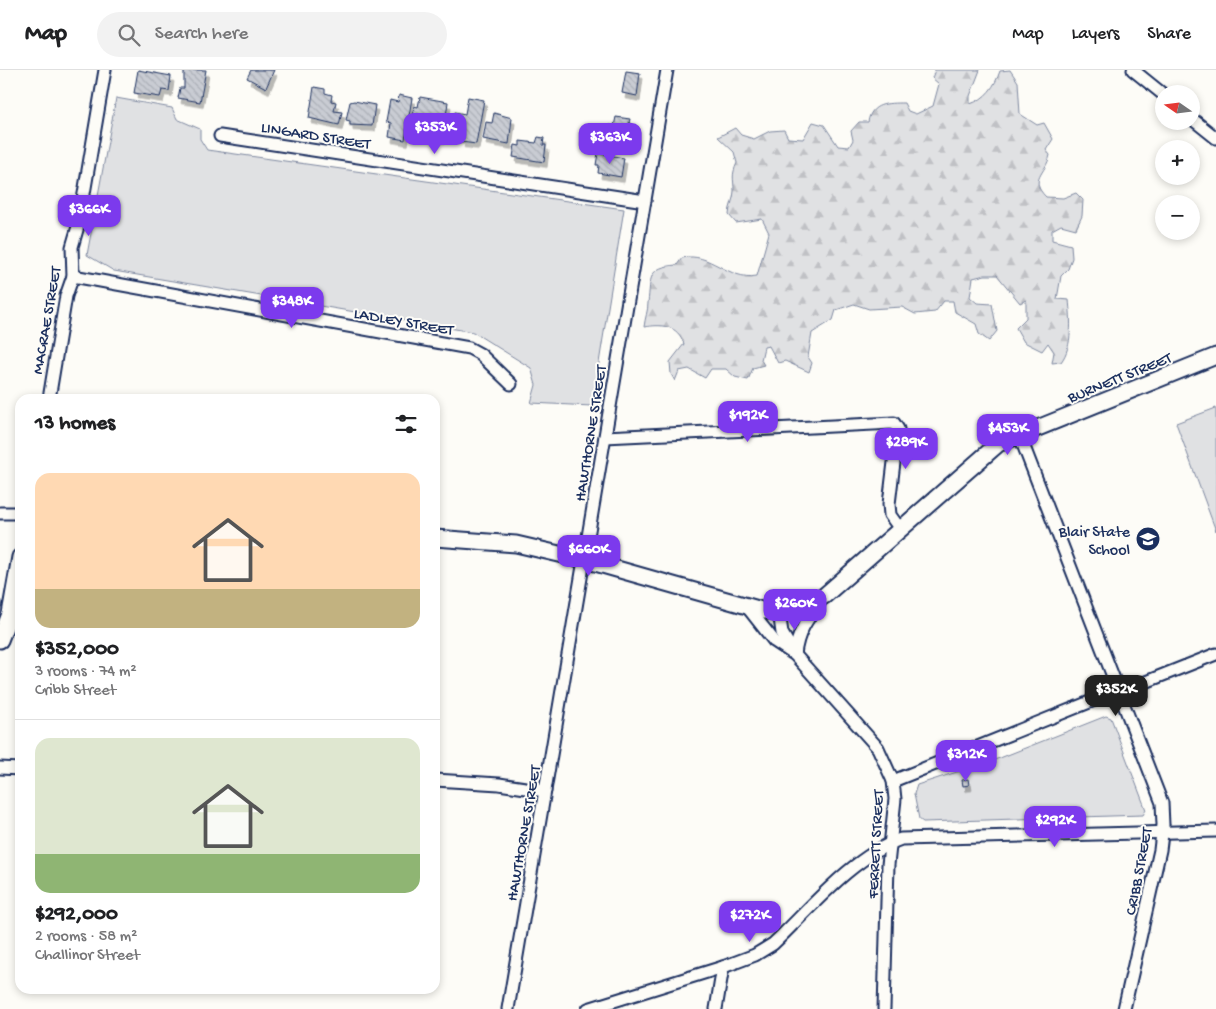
<!DOCTYPE html>
<html lang="en">
<head>
<meta charset="utf-8">
<style>
	body { margin:0; font-family:"Gochi Hand",sans-serif; background:#f2f2f2; color:#202124; height:100vh; display:flex; flex-direction:column; font-size:19px; white-space:nowrap }
	* { box-sizing:border-box; margin:0 }
	p { font-size:16px; color:#757577 }
	.icon { flex:none; width:28px; height:28px; fill:none; stroke:currentColor; stroke-width:2; stroke-linecap:round; stroke-linejoin:round }
	.map { position:relative; flex:1; overflow:hidden }
	.drawer { position:absolute; left:15px; top:324px; width:425px; height:600px; display:flex; flex-direction:column; background:#fff; border-radius:15px; box-shadow:0 2px 8px #0003 }
	.drawer>* { flex:none }
	.needle { width:32px; rotate:284deg }
	.fabs { position:absolute; left:1155px; top:15px; display:grid; gap:10px }
	.fabs a { display:grid; place-items:center; width:45px; height:45px; border-radius:50%; background:#fff; box-shadow:0 2px 8px #0003; font-size:25px }
	.price { position:absolute; translate:-50% -42px; padding:0 11px; border-radius:10px; background:#7c3aed; color:#fff; font-size:16px; line-height:32px; filter:drop-shadow(0 1px 2px #0008) }
	.price::after { content:''; position:absolute; left:50%; top:30px; width:15px; height:11px; margin-left:-8px; background:inherit; clip-path:polygon(0 0,100% 0,50% 100%) }
	.price.active { background:#222; color:#fff }
	ul { padding:0; list-style:none }
	li { display:grid; align-content:center; gap:10px; height:265px; padding:0 20px }
	li+li { border-top:1px solid #e0e0e0 }
	li span { display:grid; place-items:center; height:155px; border-radius:15px; color:#555 }
	li>.icon { margin-inline-start:auto }
	span .icon { width:90px; height:90px; fill:#fffc; stroke-width:1 }
	li b { font-size:21px }
	h2 { display:flex; justify-content:space-between; align-items:center; height:60px; padding:0 20px; font-size:21px }
	header { display:flex; align-items:center; gap:30px; box-sizing:border-box; height:70px; padding:0 25px; background:#fff; border-bottom:1px solid #e0e0e0 }
	header strong { font-size:24px }
	nav { display:flex; gap:28px; margin-inline-start:auto; font-size:18px }
	.search { width:350px; height:45px; background:#f2f2f2; display:flex; align-items:center; gap:12px; box-sizing:border-box; padding:0 18px; border-radius:28px; color:#757577; font-size:19px }
	.map>svg:first-child { display:block }
	.forest { fill:url(#forest-firs); stroke:#7e88a0 }
	.park { fill:#e0e1e3; stroke:#7e88a0 }
	.building { fill:url(#building-back-hatch); stroke:#1b2f5e; filter:url(#shadow) }
	.lines { fill:none; stroke-linecap:round; stroke-linejoin:round }
	.minor-casing { stroke:#1b2f5e; stroke-width:15 }
	.secondary-casing { stroke:#1b2f5e; stroke-width:19 }
	.minor { stroke:#fdfcf7; stroke-width:11 }
	.secondary { stroke:#fdfcf7; stroke-width:15 }
	.labels { text-anchor:middle; stroke-width:4; stroke-linejoin:round; paint-order:stroke }
	.street-label { font-size:16px; fill:#1b2f5e; stroke:#fdfcf7 }
	.poi-label { font-size:16px; fill:#1b2f5e; stroke:#fdfcf7; text-anchor:end }
</style>
</head>
<body>
<header>
<strong>Map</strong>
<div class="search"><svg class="icon" aria-label="search" viewBox="0 0 24 24"><circle cx="10" cy="10" r="6"/><path d="M15 15l6 6"/></svg>Search here</div>
<nav><a>Map</a><a>Layers</a><a>Share</a></nav>
</header>
<div class="map">
<svg width="1216" height="939" viewBox="0 0 1216 939">
	<defs>
		<pattern id="forest-firs" width="22" height="20" patternUnits="userSpaceOnUse" patternTransform="scale(1.25)"><rect width="22" height="20" fill="#e0e1e3"/><path d="M5 1l3.5 6h-7zM16 11l3.5 6h-7z" fill="#c0c1c5"/></pattern>
		<pattern id="building-back-hatch" width="6" height="6" patternUnits="userSpaceOnUse" patternTransform="scale(1.25)"><rect width="6" height="6" fill="#c9ccd3"/><path d="M-1 5l2 2M0 0l6 6M5-1l2 2" fill="none" stroke="#acb0b8"/></pattern>
		<filter id="shadow"><feDropShadow dx="3" dy="5.5" stdDeviation="0" flood-color="#0004"/></filter>
	</defs>
	<rect width="100%" height="100%" fill="#fdfcf7"/>
	<filter id="ink" filterUnits="userSpaceOnUse"><feTurbulence type="fractalNoise" baseFrequency=".02" numOctaves="2"/><feDisplacementMap in="SourceGraphic" scale="10" xChannelSelector="R" yChannelSelector="G"/><feConvolveMatrix kernelMatrix="1 2 1 2 8 2 1 2 1" color-interpolation-filters="sRGB"/></filter>
	<g filter="url(#ink)">
		<path class="forest" d="M935 0H980L970 26V34C986 29 995 16 1000 1L1010 0 1018 12 1020 44 1037 55 1044 53 1053 69 1046 80 1050 85C1046 104 1028 109 1046 127L1063 128 1076 123 1083 130 1082 146 1076 159 1061 155 1052 160V170L1071 175 1072 188 1068 199 1061 206 1057 229 1069 230C1071 250 1073 276 1061 292L1052 293 1054 282 1048 273 1042 281 1024 272 1016 258 1026 248V230L1020 233 997 205H985L973 208 970 227 977 233 992 234 997 261 989 271 979 264 976 254 955 242 953 231H944L935 242 915 244 902 237 869 239 854 234 836 240 833 250 812 263 808 287 812 293 809 302 785 291 778 293 769 276 764 277 761 290 764 295 753 298 748 310 735 307 726 299H711L705 308 689 299 679 301 675 311 671 304 670 292 684 274C678 255 662 254 644 257 645 248 648 241 648 233 651 208 647 197 677 195L682 188C710 181 728 211 757 206L769 163 762 149 736 153 729 145C729 137 734 129 734 121 734 108 731 106 737 93L734 82 718 67 735 58 741 65 754 69 770 61 784 60 788 68 803 69 813 52 824 55 838 76 849 77 853 70 851 61 859 52H868C871 33 887 33 904 33L908 41 916 44 933 36 939 14 932 8Z"/>
		<g class="park">
			<path d="M116 28 172 38 177 49 200 59V69L207 80 624 139 592 336 531 333 536 315 531 298 473 262 114 201 87 185Z"/>
			<path d="M1216 338V461L1176 353Z"/>
			<path d="M1106 646 1111 648 1146 740 1143 745 923 752 919 749 914 724 917 715 1000 688Z"/>
		</g>
		<g class="building">
			<path d="M138 0 171 6 169 21 162 20 160 27 134 23Z"/>
			<path d="M187 0H206L200 32 178 28 180 18H184V2Z"/>
			<path d="M251 0H274L266 18 247 8Z"/>
			<path d="M626 1 640 3 637 26 622 23Z"/>
			<path d="M314 17 325 19V23L332 25 331 31 336 32 334 41 342 42 339 55 309 48Z"/>
			<path d="M399 25 412 28 405 70 389 67 391 53 386 52 390 30 398 32Z"/>
			<path d="M420 27 448 32 443 68 425 65 427 54H423V48L412 46 414 36 418 37Z"/>
			<path d="M468 27 484 30 476 74 461 72 462 69 451 67 455 42 465 44Z"/>
			<path d="M354 31 375 35 372 56 350 55V51L346 50 350 32Z"/>
			<path d="M494 43 512 48 509 74 483 69 486 52 492 53Z"/>
			<path d="M616 47 630 49 629 53 632 54 630 66 627 65 626 69 613 67V64L608 63 610 55 614 56Z"/>
			<path d="M538 67 544 68 543 75H546L544 92 513 87 515 75 520 76V71L536 73Z"/>
			<path d="M598 83 624 88 621 107 598 103 599 95H596Z"/>
			<path d="M968 709 969 715 963 716 962 710Z"/>
		</g>
		<g class="lines">
			<defs>
				<g id="minor">
					<path d="M1133 0 1164 25"/>
					<path d="M1191 48 1216 68"/>
					<path d="M220 66 645 131"/>
					<path d="M73 206 469 278 480 284 511 314"/>
					<path d="M49 329 66 226 73 206 72 177 79 153 105 0"/>
					<path d="M1019 364 1162 733 1163 755 1160 780 1124 939"/>
					<path d="M605 367 894 353 898 359 889 434 890 445 900 459"/>
					<path d="M0 443H20"/>
					<path d="M745 534 774 571 792 583"/>
					<path d="M779 541 782 563 795 585 878 678 893 711 895 729 888 795 884 939"/>
					<path d="M795 585C797 562 808 548 822 529"/>
					<path d="M0 698 20 699"/>
					<path d="M435 710 499 714 545 721"/>
					<path d="M893 711 1112 623 1128 619 1216 584"/>
					<path d="M508 939 667 0"/>
					<path d="M588 939 723 897 755 885 773 874C810 839 852 787 901 769L1216 761"/>
					<path d="M716 939 723 897"/>
				</g>
				<g id="secondary">
					<path d="M435 468 516 474 585 490 765 541 801 539 824 526 998 374 1216 286"/>
					<path d="M0 570 10 544 20 487"/>
				</g>
			</defs>
			<use href="#minor" class="minor-casing"/>
			<use href="#secondary" class="secondary-casing"/>
			<use href="#minor" class="minor"/>
			<use href="#secondary" class="secondary"/>
		</g>
	</g>
	<defs>
		<symbol id="school-disc" viewBox="-11 -11 22 22"><circle r="9.5" fill="#1b2f5e" stroke="#fdfcf7"/><path d="M0-5L7-2L0 1L-7-2ZM-4 1L0 2.5L4 1V4Q0 6-4 4Z" fill="#fff"/></symbol>
	</defs>
	<g fill-rule="evenodd">
		<use href="#school-disc" x="1134" y="455" width="28" height="28"/>
	</g>
	<g class="labels">
		<g class="street-label">
			<text transform="translate(316 64) rotate(9)" y="6">LINGARD STREET</text>
			<text transform="translate(45 250) rotate(-80)" y="6">MACRAE STREET</text>
			<text transform="translate(404 250) rotate(10)" y="6">LADLEY STREET</text>
			<text transform="translate(1119 306) rotate(-22)" y="6">BURNETT STREET</text>
			<text transform="translate(589 363) rotate(-81)" y="6">HAWTHORNE STREET</text>
			<text transform="translate(522 763) rotate(-80)" y="6">HAWTHORNE STREET</text>
			<text transform="translate(874 774) rotate(-87)" y="6">FERRETT STREET</text>
			<text transform="translate(1137 801) rotate(-79)" y="6">CRIBB STREET</text>
		</g>
		<g class="poi-label">
			<text x="1130" y="466">Blair State<tspan x="1130" dy="18">School</tspan></text>
		</g>
	</g>
</svg>
<div class="fabs">
<a><svg class="needle" viewBox="-14 -14 28 28"><path d="M0-13l5 13h-10z" fill="#e53935"/><path d="M0 13l5-13h-10z" fill="#757577"/></svg></a>
<a>+</a>
<a>−</a>
</div>
<b class="price" style="left:435px;top:85px">$353K</b>
<b class="price" style="left:610px;top:95px">$363K</b>
<b class="price" style="left:89px;top:167px">$366K</b>
<b class="price" style="left:292px;top:259px">$348K</b>
<b class="price" style="left:748px;top:373px">$192K</b>
<b class="price" style="left:1008px;top:386px">$453K</b>
<b class="price" style="left:906px;top:400px">$289K</b>
<b class="price" style="left:589px;top:507px">$660K</b>
<b class="price" style="left:795px;top:561px">$260K</b>
<b class="price active" style="left:1116px;top:647px">$352K</b>
<b class="price" style="left:966px;top:712px">$312K</b>
<b class="price" style="left:1055px;top:778px">$292K</b>
<b class="price" style="left:750px;top:873px">$272K</b>
<section class="drawer">
<h2>13 homes<svg class="icon" aria-label="filters" viewBox="0 0 24 24"><path d="M4 7h16M4 17h16"/><circle cx="9" cy="7" r="2"/><circle cx="15" cy="17" r="2"/></svg></h2>
<ul>
<li><span style="background:linear-gradient(#ffd9b3 75%,#c2b280 0)"><svg class="icon" aria-label="home" viewBox="0 0 24 24"><path d="M3 11l9-7 9 7M6 9v11h12V9"/></svg></span><div><b>$352,000</b><p>3 rooms · 74 m²</p><p>Cribb Street</p></div></li>
<li><span style="background:linear-gradient(#dfe7d0 75%,#8fb573 0)"><svg class="icon" aria-label="home" viewBox="0 0 24 24"><path d="M3 11l9-7 9 7M6 9v11h12V9"/></svg></span><div><b>$292,000</b><p>2 rooms · 58 m²</p><p>Challinor Street</p></div></li>
</ul>
</section>
</div>
</body>
</html>
